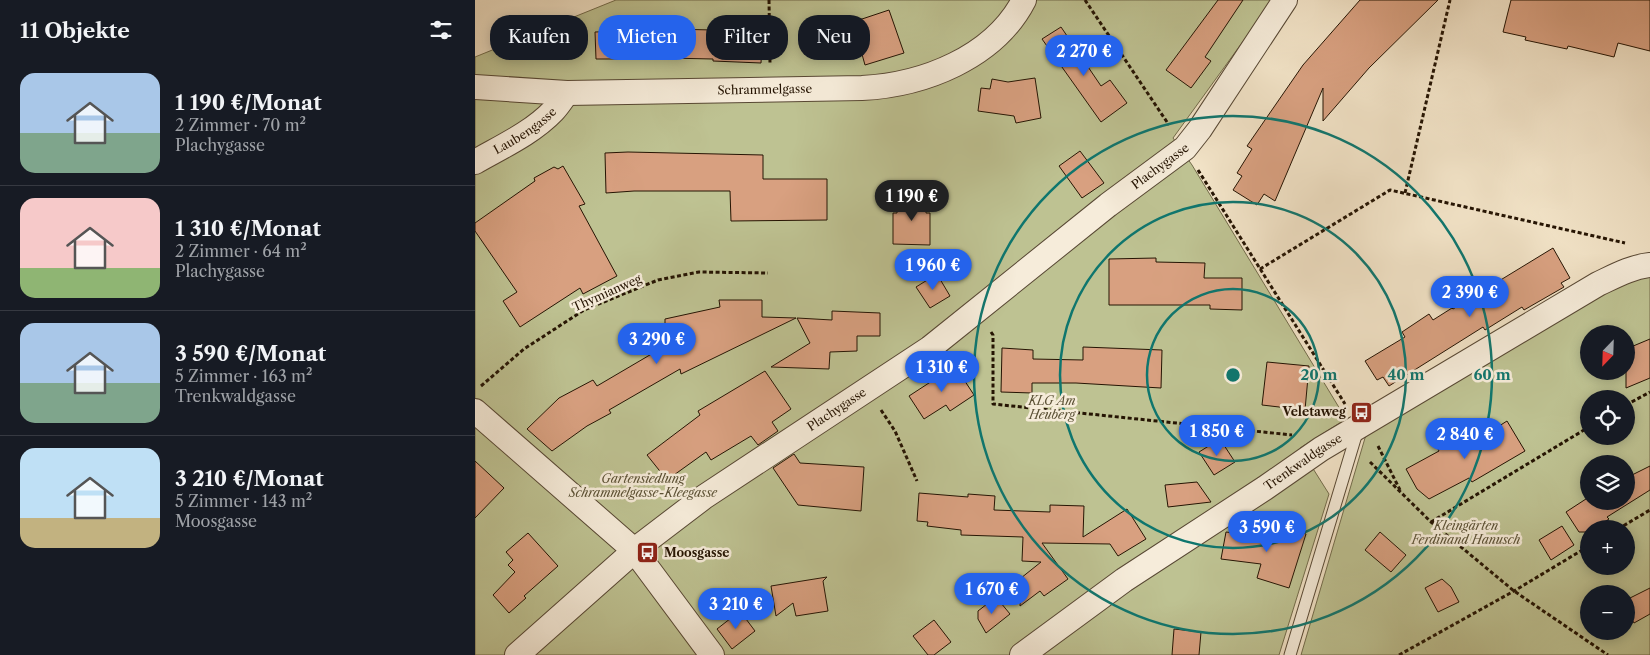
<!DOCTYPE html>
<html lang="de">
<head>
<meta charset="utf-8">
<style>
	body { margin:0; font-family:"Libre Caslon Text",serif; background:#20242c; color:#f1f3f6; height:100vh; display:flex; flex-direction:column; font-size:19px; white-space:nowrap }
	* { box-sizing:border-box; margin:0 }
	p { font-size:16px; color:#9ea1a6 }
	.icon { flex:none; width:28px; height:28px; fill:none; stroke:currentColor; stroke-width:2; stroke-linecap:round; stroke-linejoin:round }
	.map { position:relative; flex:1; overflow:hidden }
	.side { display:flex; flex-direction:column; background:#171b24; width:475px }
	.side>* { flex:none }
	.banner { position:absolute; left:15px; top:15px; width:475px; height:45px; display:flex; gap:10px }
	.needle { width:32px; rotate:203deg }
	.fabs { position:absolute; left:1105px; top:325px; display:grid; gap:10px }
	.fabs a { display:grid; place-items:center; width:55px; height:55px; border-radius:50%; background:#171b24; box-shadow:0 2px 12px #0003; font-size:25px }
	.price { position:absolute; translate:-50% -42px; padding:0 11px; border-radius:18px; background:#2563eb; color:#fff; font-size:16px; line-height:32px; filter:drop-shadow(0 1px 2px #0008) }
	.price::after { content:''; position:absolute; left:50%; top:30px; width:15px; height:11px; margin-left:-8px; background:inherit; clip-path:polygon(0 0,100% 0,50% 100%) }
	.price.active { background:#222; color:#fff }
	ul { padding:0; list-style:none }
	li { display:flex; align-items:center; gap:15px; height:125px; padding:0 20px }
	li+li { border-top:1px solid #363941 }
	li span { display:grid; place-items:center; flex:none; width:140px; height:100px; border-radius:15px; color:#555 }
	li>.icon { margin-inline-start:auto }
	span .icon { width:60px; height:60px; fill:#fffc; stroke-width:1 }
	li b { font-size:21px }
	h2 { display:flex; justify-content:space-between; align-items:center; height:60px; padding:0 20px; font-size:21px }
	.pill { padding:0 18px; border-radius:20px; background:#171b24; box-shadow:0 2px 12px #0003; font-size:18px; line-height:45px }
	.pill.active { background:#2563eb; color:#fff }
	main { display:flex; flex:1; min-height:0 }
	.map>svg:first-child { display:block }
	.green { fill:#bec292; stroke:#726b4a; fill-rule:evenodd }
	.building { fill:#d8a080; stroke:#251403 }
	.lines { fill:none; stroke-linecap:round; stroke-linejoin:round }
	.service-casing { stroke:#584834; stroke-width:13 }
	.minor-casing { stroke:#584834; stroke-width:26 }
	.path { stroke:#251403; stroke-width:3; stroke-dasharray:4 2.5; stroke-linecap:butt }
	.service { stroke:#f6ecda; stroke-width:11 }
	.minor { stroke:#f6ecda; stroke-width:24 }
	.ring { fill:none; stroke:#0f766e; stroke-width:2.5 }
	.labels { text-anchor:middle; stroke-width:5; stroke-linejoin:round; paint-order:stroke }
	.street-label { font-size:12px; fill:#251403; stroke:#f6ecda }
	.park-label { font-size:12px; font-style:italic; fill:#5b5135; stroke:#f6ecda }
	.poi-label { font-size:12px; font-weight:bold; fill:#251403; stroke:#f6ecda; text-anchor:end }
	.centre { fill:#0f766e; stroke:#f6ecda; stroke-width:2.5 }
	.ring-label { font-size:15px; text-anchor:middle; font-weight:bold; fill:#0f766e; stroke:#f6ecda; stroke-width:5; stroke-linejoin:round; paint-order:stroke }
</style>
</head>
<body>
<main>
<section class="side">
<h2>11 Objekte<svg class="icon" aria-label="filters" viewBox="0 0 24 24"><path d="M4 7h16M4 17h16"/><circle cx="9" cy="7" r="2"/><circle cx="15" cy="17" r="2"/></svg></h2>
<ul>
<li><span style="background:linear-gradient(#a9c7e8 60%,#7fa58c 0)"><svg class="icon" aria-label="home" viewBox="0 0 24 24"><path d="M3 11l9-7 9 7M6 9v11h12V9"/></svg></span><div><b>1 190 €/Monat</b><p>2 Zimmer · 70 m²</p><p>Plachygasse</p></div></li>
<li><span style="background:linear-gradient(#f6c9c9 70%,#8fb573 0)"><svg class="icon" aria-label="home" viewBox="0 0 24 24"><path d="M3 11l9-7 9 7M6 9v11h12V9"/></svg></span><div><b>1 310 €/Monat</b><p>2 Zimmer · 64 m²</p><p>Plachygasse</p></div></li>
<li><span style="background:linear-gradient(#a9c7e8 60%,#7fa58c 0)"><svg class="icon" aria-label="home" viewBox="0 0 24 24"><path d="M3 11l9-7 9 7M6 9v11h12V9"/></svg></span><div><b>3 590 €/Monat</b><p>5 Zimmer · 163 m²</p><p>Trenkwaldgasse</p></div></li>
<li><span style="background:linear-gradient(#bfe0f5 70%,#c2b280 0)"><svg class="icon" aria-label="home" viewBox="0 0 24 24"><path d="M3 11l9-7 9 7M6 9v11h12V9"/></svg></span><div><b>3 210 €/Monat</b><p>5 Zimmer · 143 m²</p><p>Moosgasse</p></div></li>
</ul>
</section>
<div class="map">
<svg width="1175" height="655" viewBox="0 0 1175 655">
	<rect width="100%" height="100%" fill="#f1e2c6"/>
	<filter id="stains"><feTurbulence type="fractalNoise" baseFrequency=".004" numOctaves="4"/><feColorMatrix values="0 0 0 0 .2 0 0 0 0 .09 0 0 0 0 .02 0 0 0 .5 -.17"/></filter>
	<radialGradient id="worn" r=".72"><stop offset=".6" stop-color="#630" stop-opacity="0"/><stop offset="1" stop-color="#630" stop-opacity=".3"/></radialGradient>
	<g class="green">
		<path d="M141 0H798L698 138 717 165 871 419 825 448 854 494 804 655H0V57Z"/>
		<path d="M1175 275V655H826L890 438 897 430 1126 294 1153 281ZM1114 334H1151V371H1114ZM1114 399H1151V436H1114ZM1114 464H1151V501H1114ZM1114 529H1151V566H1114ZM1114 594H1151V631H1114Z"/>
	</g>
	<g class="building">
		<path d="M743 0H768L730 57 736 61 716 88 691 70Z"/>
		<path d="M885 0H963L894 68 848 121V88L800 201 789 194 782 205 758 190 767 176 762 173 777 149 772 146 828 65Z"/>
		<path d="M1036 0H1175V51L1143 43 1139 57 1093 46 1092 49 1050 40 1051 37 1028 32Z"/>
		<path d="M414 10 429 53 390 65 378 22Z"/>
		<path d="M239 23 288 25 286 63 238 61V59L192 58V29L239 30Z"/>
		<path d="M586 27 626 86 635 80 652 103 626 122 567 39Z"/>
		<path d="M149 31V59H121L120 32Z"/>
		<path d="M560 78 566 118 541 123 539 116 503 111 506 88 515 89 517 79 533 82Z"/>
		<path d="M605 151 629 183 607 198 584 166Z"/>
		<path d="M153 152 288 155V179H352V220L256 221 255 191H159L131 193 130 153Z"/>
		<path d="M88 166 110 204 104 206 142 276 108 294 105 288 45 327 28 301 42 292 0 231V223L60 181 59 178 79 167 83 169Z"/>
		<path d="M422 197 451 198V213H455V245L418 244V213H422Z"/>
		<path d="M1078 248 1095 278 1086 283 1089 287 1049 310 1047 307 1010 330 1008 327 914 386 908 377 902 380 890 361 930 337 927 332 954 314 958 320 977 308 978 309Z"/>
		<path d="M681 258V262L730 263 729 278H767V310L735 309V305H634V259Z"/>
		<path d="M462 274 475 296 455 308 441 287Z"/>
		<path d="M244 300H287V317L321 318 206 374 205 369 134 410 136 413 112 426 77 451 52 429 84 398 118 380 122 386 185 349 181 331 184 330 182 326 190 324V319L245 307Z"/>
		<path d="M357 311 405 313V336H382V351L355 352 354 369 296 367 335 343 322 318 357 320Z"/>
		<path d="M1175 339V378L1151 388V349Z"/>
		<path d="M608 347 687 350 686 388 601 383H557V393L526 392 527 348 558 350V359L608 360Z"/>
		<path d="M792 362 834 366 830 410 787 405Z"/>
		<path d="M480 366 499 395 475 411 471 405 449 419 434 396Z"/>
		<path d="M290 371 316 409 297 422 303 431 283 445 276 436 236 460 231 452 192 480 172 455 225 415 223 411Z"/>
		<path d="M1032 421 1050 451 997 482 994 478 954 499 942 489 931 469 964 451 963 449 995 429 1002 440Z"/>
		<path d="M745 439 760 462 739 475 724 452Z"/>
		<path d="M319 454 325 463 389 467 386 511 323 505 298 468Z"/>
		<path d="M0 461 29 488 0 518Z"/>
		<path d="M1175 466V490L1132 517 1134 519 1119 529H1114L1113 532H1104L1091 512 1114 497V501H1151V478Z"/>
		<path d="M722 482 736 502 693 507 690 485Z"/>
		<path d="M444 493 493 497V494L520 496 519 510 575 512V505L609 506 608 537 652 509 671 539 643 556 635 544 567 543 593 579 569 596 565 591 545 606 546 578 566 562 547 561 548 537 486 535V530L452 526 453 522 442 521Z"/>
		<path d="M799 524 831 534 814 588 782 578 786 564 746 559 751 532 794 537Z"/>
		<path d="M1087 526 1099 545 1076 560 1064 540Z"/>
		<path d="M905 532 931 555 916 572 890 550Z"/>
		<path d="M53 533 83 566 49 596 51 598 34 613 18 595 40 572 33 565 38 560 31 552Z"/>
		<path d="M352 577 348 581 353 611 321 616 318 603 301 616 296 586Z"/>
		<path d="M967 579 976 587 984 602 963 612 950 588Z"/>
		<path d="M1175 588V614L1159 623 1151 609V600Z"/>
		<path d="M521 597 535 614 511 633 503 619V611Z"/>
		<path d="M265 611 280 631 257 649 242 629Z"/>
		<path d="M459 620 476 642 459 655H453L438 636Z"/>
		<path d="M699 629 726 632 724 655H697Z"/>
	</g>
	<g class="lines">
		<defs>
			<path id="service" d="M815 655 883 429"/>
			<g id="minor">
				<path id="s1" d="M0 87 92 93 387 88C448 85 519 58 549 0"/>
				<path id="s2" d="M0 162C26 147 57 133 78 111 83 106 87 99 92 93"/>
				<path d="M0 411 159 550 237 655"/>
				<path id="s3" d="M42 655 166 545 229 497 455 348 633 205 710 148 725 129 810 0"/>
				<path id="s4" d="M547 655 649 580 790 488 846 449 1123 284C1140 276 1156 267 1175 265"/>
			</g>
		</defs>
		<use href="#service" class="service-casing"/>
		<use href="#minor" class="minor-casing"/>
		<g class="path">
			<path d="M294 0 295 64"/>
			<path d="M610 0 694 125"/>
			<path d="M723 170 870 404"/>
			<path d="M930 193 975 0"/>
			<path d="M785 269 915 190 1150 243"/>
			<path d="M516 332 518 335V404L817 435"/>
			<path d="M6 386 49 349 109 310 183 280 224 272 293 273"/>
			<path d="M1151 405 1175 392"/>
			<path d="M406 410 420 431 442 481"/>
			<path d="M903 446 925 490"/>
			<path d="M895 462 956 522 1039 591 1133 655"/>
			<path d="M956 522 1114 427"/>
			<path d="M1143 529 1175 510"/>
			<path d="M924 655 1039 591 1114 546"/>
		</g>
		<use href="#service" class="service"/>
		<use href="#minor" class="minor"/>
	</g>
	<g class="ring">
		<circle cx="758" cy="375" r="86"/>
		<circle cx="758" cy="375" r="173"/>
		<circle cx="758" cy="375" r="259"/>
	</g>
	<defs>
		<symbol id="bus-square" viewBox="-11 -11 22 22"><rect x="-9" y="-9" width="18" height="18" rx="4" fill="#8f2418" stroke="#f6ecda"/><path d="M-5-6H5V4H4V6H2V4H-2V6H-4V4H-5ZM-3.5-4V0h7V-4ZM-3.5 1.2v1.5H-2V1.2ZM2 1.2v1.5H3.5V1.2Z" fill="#fff"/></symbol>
	</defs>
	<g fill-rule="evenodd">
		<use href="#bus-square" x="874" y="400" width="25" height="25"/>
		<use href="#bus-square" x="160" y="540" width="25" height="25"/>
	</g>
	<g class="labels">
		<g class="street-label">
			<text dy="4" stroke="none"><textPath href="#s1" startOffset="290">Schrammelgasse</textPath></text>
			<text dy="4" stroke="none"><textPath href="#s2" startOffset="59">Laubengasse</textPath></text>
			<text dy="4" stroke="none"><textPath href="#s3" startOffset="809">Plachygasse</textPath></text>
			<text transform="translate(132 293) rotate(-24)" y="4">Thymianweg</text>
			<text dy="4" stroke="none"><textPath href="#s3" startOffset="404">Plachygasse</textPath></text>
			<text dy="4" stroke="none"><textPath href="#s4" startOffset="341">Trenkwaldgasse</textPath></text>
		</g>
		<g class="park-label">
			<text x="577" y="405">KLG Am<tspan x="577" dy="14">Heuberg</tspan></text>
			<text x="168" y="483">Gartensiedlung<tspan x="168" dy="14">Schrammelgasse-Kleegasse</tspan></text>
			<text x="991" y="530">Kleingärten<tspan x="991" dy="14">Ferdinand Hanusch</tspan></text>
		</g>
		<g class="poi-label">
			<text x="871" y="416">Veletaweg</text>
			<text x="189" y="557" text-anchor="start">Moosgasse</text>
		</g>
	</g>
	<circle cx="758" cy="375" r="8" class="centre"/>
	<g class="ring-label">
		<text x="844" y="380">20 m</text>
		<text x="931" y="380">40 m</text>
		<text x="1017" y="380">60 m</text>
	</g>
	<rect width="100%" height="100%" filter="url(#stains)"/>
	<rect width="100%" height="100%" fill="url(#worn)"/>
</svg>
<div class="fabs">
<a><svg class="needle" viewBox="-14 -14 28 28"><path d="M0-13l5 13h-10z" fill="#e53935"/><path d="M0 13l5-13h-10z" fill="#9ea1a6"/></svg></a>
<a><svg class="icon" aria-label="locate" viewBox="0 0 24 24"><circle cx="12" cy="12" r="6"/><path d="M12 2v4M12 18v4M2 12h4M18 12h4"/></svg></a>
<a><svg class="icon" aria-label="layers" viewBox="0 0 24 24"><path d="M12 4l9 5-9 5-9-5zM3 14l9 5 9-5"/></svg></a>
<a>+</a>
<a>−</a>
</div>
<b class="price" style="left:609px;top:77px">2 270 €</b>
<b class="price active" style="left:437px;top:222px">1 190 €</b>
<b class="price" style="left:458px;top:291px">1 960 €</b>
<b class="price" style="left:995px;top:318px">2 390 €</b>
<b class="price" style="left:182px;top:365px">3 290 €</b>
<b class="price" style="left:467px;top:393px">1 310 €</b>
<b class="price" style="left:742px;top:457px">1 850 €</b>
<b class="price" style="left:990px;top:460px">2 840 €</b>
<b class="price" style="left:792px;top:553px">3 590 €</b>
<b class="price" style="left:517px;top:615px">1 670 €</b>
<b class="price" style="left:261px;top:630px">3 210 €</b>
<div class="banner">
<a class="pill">Kaufen</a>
<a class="pill active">Mieten</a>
<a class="pill">Filter</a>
<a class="pill">Neu</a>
</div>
</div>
</main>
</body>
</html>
